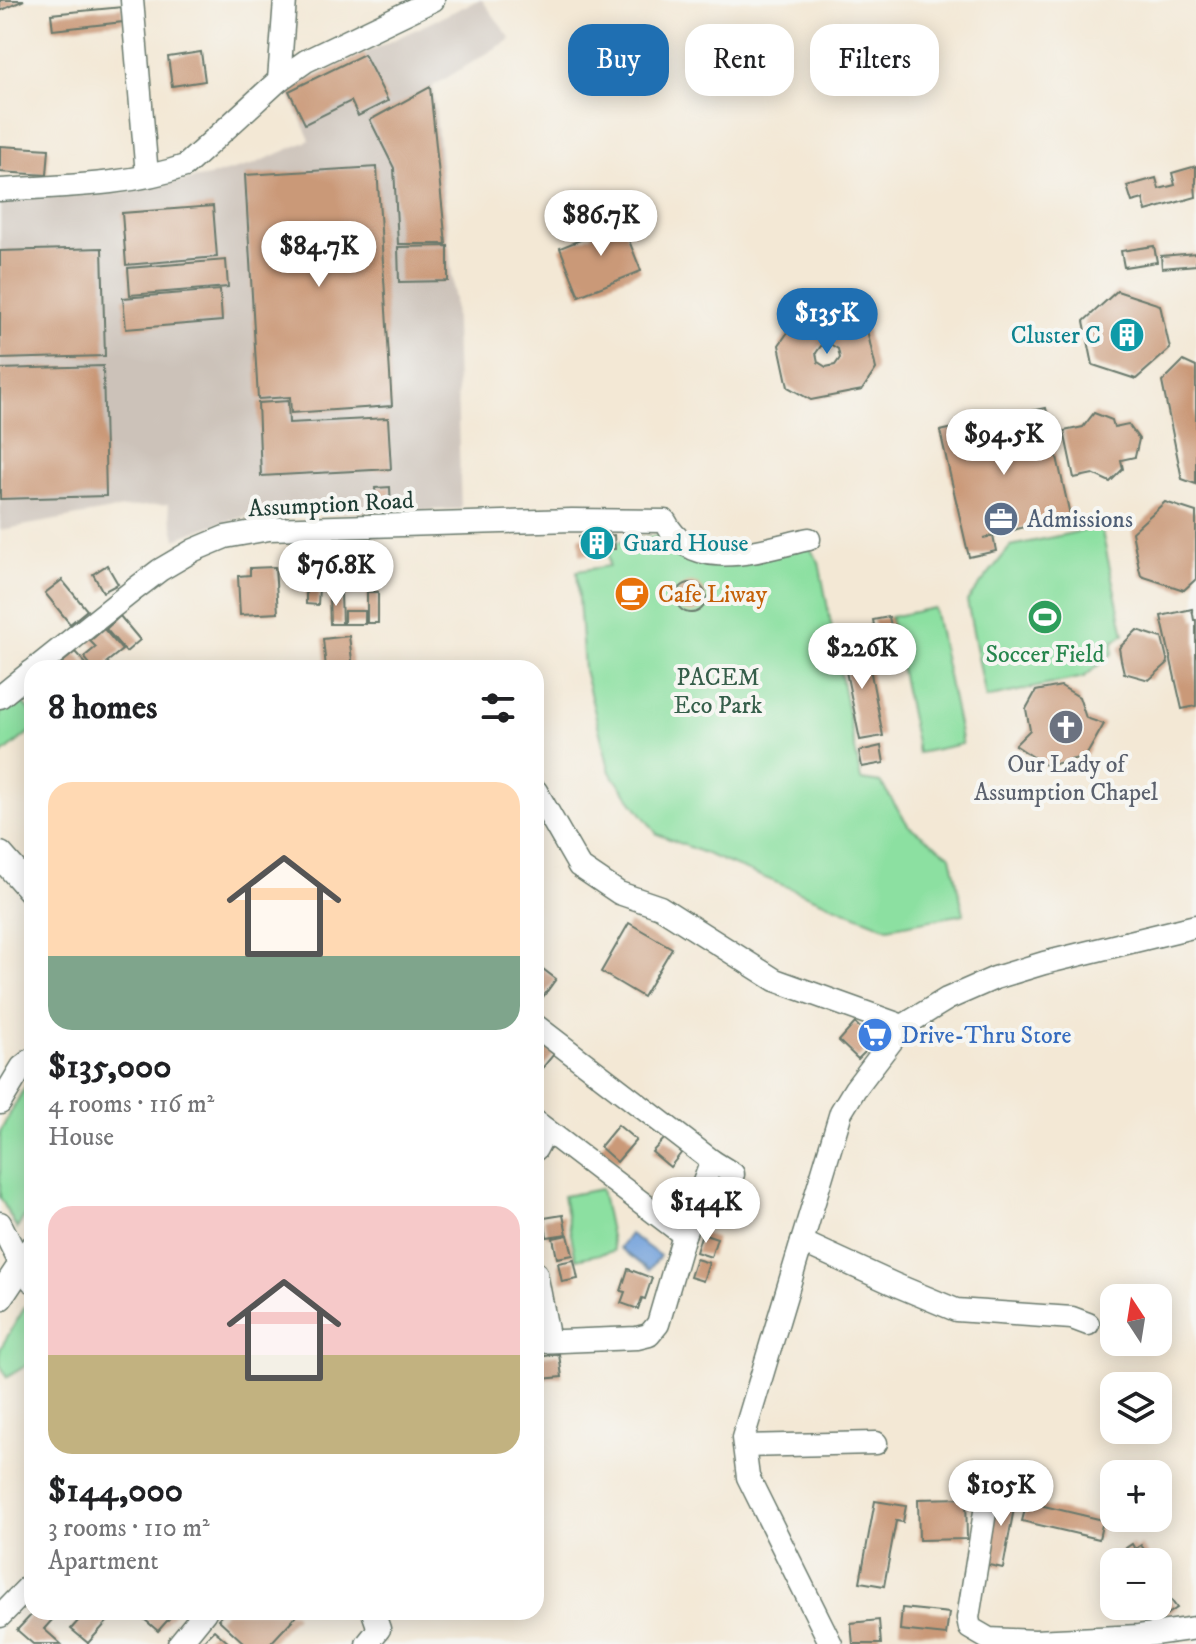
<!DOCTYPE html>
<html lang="en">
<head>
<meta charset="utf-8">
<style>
	body { margin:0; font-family:"IM FELL DW Pica",serif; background:#f6f6f6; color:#202124; height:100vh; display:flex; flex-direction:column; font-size:30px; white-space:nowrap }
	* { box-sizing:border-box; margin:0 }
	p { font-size:26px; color:#757577 }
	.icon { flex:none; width:44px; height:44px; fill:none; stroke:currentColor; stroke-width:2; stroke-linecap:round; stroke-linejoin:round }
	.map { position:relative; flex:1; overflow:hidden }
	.sheet { position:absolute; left:24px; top:660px; width:520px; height:960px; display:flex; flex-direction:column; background:#fff; border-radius:24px; box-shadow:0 4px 20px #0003 }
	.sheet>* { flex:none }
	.banner { position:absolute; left:568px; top:24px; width:508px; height:72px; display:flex; gap:16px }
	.needle { width:52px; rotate:348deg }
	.buttons { position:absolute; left:1100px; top:1284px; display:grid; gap:16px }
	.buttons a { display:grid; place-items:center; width:72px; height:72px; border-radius:16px; background:#fff; box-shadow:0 4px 20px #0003; font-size:40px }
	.price { position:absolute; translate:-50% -68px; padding:0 18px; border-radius:28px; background:#fff; color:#222; font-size:26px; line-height:52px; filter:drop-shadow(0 2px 4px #0008) }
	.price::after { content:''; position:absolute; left:50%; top:48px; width:24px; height:18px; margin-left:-12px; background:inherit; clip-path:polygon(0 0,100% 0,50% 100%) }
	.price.current { background:#1f6fb2; color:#fff }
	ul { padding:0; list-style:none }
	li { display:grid; align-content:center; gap:16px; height:424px; padding:0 24px }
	li span { display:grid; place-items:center; height:248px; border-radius:24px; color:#555 }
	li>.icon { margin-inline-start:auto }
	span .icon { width:144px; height:144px; fill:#fffc; stroke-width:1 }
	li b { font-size:34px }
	h2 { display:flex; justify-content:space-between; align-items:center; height:96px; padding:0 24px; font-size:34px }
	.pill { padding:0 28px; border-radius:24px; background:#fff; box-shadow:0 4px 20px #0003; font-size:28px; line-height:72px }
	.pill.current { background:#1f6fb2; color:#fff }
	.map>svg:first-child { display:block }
	.industrial { fill:#ccc2b9 }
	.green { fill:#8ce0a1; stroke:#568e6a; stroke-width:2 }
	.water { fill:#72a0da; stroke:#486e87; stroke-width:2 }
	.building { fill:#ca9978; fill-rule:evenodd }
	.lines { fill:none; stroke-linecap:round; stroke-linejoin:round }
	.minor-casing { stroke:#69796c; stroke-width:25 }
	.major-casing { stroke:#69796c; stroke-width:29 }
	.minor { stroke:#fff; stroke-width:22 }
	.major { stroke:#fff; stroke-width:26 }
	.labels { text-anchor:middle; stroke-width:8; stroke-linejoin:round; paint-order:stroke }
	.culture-label { font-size:24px; fill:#0d838f; stroke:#f6f6f2; text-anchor:end }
	.street-label { font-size:24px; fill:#1f3d34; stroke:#f6f6f2 }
	.service-label { font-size:24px; fill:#4e5e75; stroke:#f6f6f2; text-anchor:start }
	.food-label { font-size:24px; fill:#c56008; stroke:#f6f6f2; text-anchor:start }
	.leisure-label { font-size:24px; fill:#27864d; stroke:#f6f6f2 }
	.park-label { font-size:24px; fill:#355e4a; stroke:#f6f6f2 }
	.worship-label { font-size:24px; fill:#5b616d; stroke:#f6f6f2 }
	.shop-label { font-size:24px; fill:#366cbe; stroke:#f6f6f2; text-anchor:start }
</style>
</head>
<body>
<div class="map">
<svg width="1196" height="1644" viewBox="0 0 1196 1644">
	<rect width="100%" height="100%" fill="#f6f6f2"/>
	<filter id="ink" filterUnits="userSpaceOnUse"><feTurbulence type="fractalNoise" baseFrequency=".0125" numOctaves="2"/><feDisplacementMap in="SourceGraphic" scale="16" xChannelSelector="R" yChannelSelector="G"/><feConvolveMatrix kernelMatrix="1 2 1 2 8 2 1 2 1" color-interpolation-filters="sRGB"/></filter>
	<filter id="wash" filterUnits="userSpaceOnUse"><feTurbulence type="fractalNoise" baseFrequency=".006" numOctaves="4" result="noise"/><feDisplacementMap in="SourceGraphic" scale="32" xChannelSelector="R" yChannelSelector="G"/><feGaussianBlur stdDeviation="1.8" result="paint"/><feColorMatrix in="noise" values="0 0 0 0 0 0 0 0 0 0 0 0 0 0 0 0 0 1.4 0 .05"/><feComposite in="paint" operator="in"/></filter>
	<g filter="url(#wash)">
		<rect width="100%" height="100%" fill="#f3e8d5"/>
		<path class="industrial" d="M478 0H482L511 39 433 86 454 297 461 509 252 515 210 526 176 539 168 504 123 508 0 530V196L36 198 120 193 214 175 252 165 310 140 287 90Z"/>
		<g class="green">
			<path d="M1101 527 1124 634 1113 642V653L1084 677 986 698 967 601 1011 546Z"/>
			<path d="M658 535 706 562 734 565 809 547 819 562 861 780 881 783 909 826 951 856 964 914 888 928 657 834 610 772 584 670 577 571 609 566 608 544Z"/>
			<path d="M934 608 962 744 918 753 890 617Z"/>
			<path d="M19 698 32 714V730L0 756V713Z"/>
			<path d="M28 1081 32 1083V1203L17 1229 0 1197V1132Z"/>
			<path d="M601 1189 614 1251 576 1259 563 1196Z"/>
			<path d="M28 1302H32V1362L7 1377 0 1365V1349Z"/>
		</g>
		<path class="water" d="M630 1234 660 1256 649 1270 620 1248Z"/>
		<g id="blocks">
			<g class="building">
				<path d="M0 0H24L0 11Z"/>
				<path d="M122 7 123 22 53 30 51 14Z"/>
				<path d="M201 52 205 81 172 86 168 57Z"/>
				<path d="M364 54 388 101 358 116 351 101 305 124 289 91Z"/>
				<path d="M430 87 446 244H398L394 168 370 120Z"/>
				<path d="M0 146 49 149 47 175 0 172Z"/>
				<path d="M1196 166V183L1195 184 1196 197 1146 211 1143 199 1132 202 1127 186 1156 178 1159 189 1175 185 1172 173Z"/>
				<path d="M377 167 392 406 291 413 290 397 258 399 245 175Z"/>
				<path d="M213 206 217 257 126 265 122 213Z"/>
				<path d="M620 218 641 271 579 296 560 248 593 235 591 229Z"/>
				<path d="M448 246V281L399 282 398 247Z"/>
				<path d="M1154 246 1157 262 1124 267 1121 251Z"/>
				<path d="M102 248 105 356 0 359V251Z"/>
				<path d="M1196 253V265L1162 268 1161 256Z"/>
				<path d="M226 260 228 287 130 295 128 268Z"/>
				<path d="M220 290 222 321 126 329 123 298Z"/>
				<path d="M1117 291 1160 305 1170 349 1136 379 1093 365 1084 321Z"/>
				<path d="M842 312 866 326 876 369 862 390 811 400 788 387 779 345 795 322ZM830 344 838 349 840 358 835 365 826 367 818 362 816 353 821 346Z"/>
				<path d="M1183 361 1196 367V484L1182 479 1162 382Z"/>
				<path d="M103 366 106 496 0 499V369Z"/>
				<path d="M288 401 289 423 388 418 391 469 261 476 258 403Z"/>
				<path d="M1046 408 1070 515 983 538 993 536 996 551 969 557 940 431Z"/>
				<path d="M1094 413 1112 420 1114 427 1128 424 1139 439 1135 457 1121 460 1123 469 1110 482 1093 474 1074 478 1064 431 1083 427Z"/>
				<path d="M390 487 391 509 376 510 375 488Z"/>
				<path d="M1165 502 1196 512V579L1184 590 1141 576 1139 568 1132 532Z"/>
				<path d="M614 535 615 549H604V554L580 555 579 537Z"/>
				<path d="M107 565 118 584 103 592 93 574Z"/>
				<path d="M294 565H304V569L320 570 318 605 306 604V585H304V589H293Z"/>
				<path d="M275 567 278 613 240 615 238 576 250 575V568Z"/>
				<path d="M62 580 87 610 70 624 45 593Z"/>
				<circle cx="691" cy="598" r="15"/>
				<rect x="367" y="592" width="11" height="31"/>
				<path d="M329 593H341L342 624H330Z"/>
				<path d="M1192 609 1194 620H1196V706L1182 709 1161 616Z"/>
				<rect x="344" y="611" width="21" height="13"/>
				<path d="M120 616 140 640 126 652 106 629Z"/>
				<path d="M889 617 895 642 878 646 873 620Z"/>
				<path d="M104 629 122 650 107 662 110 665 106 668H93L84 657 96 647 90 641Z"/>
				<path d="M1137 630 1162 638 1168 663 1149 680 1124 673 1121 660 1119 648Z"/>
				<path d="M349 636 353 668H326L323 639Z"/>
				<path d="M865 642 883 736 860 740 841 647Z"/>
				<path d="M75 652 90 668H60L58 666Z"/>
				<path d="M1061 686 1079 697 1086 718 1104 724 1086 756 1047 766 1015 745 1030 730 1026 709 1036 691Z"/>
				<path d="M881 746 884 763 862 767 859 751Z"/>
				<path d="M629 923 672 948 643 997 601 972Z"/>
				<path d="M539 966 556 979 540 1001 536 998V970Z"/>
				<path d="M855 1023 875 1042 858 1059 839 1041Z"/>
				<path d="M867 1025 884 1030 876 1040 864 1029Z"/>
				<path d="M539 1042 554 1054 540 1071 536 1068V1045Z"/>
				<path d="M618 1125 636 1140 617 1162 600 1147Z"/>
				<path d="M665 1138 682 1152 670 1167 652 1152Z"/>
				<path d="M563 1215 567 1234 547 1237 544 1218Z"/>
				<path d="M702 1233 717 1238 711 1257 696 1252Z"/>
				<path d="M568 1235 573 1255 557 1258 553 1238Z"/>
				<path d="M696 1259 709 1263 703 1281 690 1277Z"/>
				<path d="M574 1260 578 1279 562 1282 558 1263Z"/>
				<path d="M628 1269 652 1278 645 1299 642 1298 638 1309 621 1303 625 1292 621 1291Z"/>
				<path d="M559 1354 562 1377 541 1379 538 1357Z"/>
				<path d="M998 1489 1017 1492 1003 1568 984 1564Z"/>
				<path d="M966 1498 967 1539 919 1540 918 1499Z"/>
				<path d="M875 1501 906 1506 903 1522 896 1521 884 1586 860 1582Z"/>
				<path d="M1027 1502 1103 1520 1099 1539 1022 1521Z"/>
				<path d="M1132 1544 1135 1549 1141 1545 1153 1562H1127L1120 1552Z"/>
				<path d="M1158 1569 1171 1588 1165 1592 1177 1608 1165 1616 1158 1606Z"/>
				<path d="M902 1608 949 1613 946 1635 900 1630Z"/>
				<path d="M34 1612H44L52 1620 44 1629 61 1644H33L17 1630Z"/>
				<path d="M86 1612H116L88 1643 71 1629Z"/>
				<path d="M136 1612H175L158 1631Z"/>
				<path d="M225 1612H292L296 1616 270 1644H245L218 1619Z"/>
				<path d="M879 1620 881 1644H853L851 1623Z"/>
				<path d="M214 1630 230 1644H200Z"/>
			</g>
		</g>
	</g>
	<g filter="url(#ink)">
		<use href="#blocks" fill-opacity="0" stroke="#69796c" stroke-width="2"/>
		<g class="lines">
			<defs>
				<g id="minor">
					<path d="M132 0 147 175"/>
					<path d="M279 80 285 0"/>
					<path d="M0 190C60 186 128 186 185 166L279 80 306 61 433 0"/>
					<path d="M36 668 135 589 160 570 194 550 225 537 269 529 572 520 665 521C693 576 762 549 809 539"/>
					<path d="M0 697 32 671"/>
					<path d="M536 791 579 866 619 893 660 907 775 980 903 1026"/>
					<path d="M536 1026 712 1161 733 1174"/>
					<path d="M0 1103 22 1067 32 1059"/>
					<path d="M536 1122 684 1235"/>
					<path d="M536 1149 546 1130"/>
					<path d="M0 1223 22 1267 32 1281"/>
					<path d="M802 1242 896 1285 956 1310 1072 1318 1088 1324"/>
					<path d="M536 1273 549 1341"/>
					<path d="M536 1342 637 1338 649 1335 658 1324 684 1235 712 1161"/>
					<path d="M745 1446 876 1443"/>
					<path d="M989 1487 968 1618 970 1628 989 1639 1035 1641 1139 1636 1196 1628"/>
					<path d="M0 1616 32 1583"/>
					<path d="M179 1644 205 1612"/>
					<path d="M367 1644 379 1629 373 1612"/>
					<path d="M831 1644 748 1477 743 1438 841 1112 855 1089 903 1026 947 999 995 978 1044 963 1196 926"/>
				</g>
				<g id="major">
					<path d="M0 855 32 891"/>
					<path d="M0 1297 32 1249"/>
				</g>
			</defs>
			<use href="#minor" class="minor-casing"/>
			<use href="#major" class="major-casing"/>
			<use href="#minor" class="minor"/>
			<use href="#major" class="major"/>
		</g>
	</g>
	<defs>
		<symbol id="building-disc" viewBox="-11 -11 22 22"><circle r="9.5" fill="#0f9aa8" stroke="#f6f6f2"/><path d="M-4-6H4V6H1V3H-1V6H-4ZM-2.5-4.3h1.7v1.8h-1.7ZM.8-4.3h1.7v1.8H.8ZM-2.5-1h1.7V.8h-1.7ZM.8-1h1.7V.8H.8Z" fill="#fff"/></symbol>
		<symbol id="office-disc" viewBox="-11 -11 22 22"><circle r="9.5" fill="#5c6f8a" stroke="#f6f6f2"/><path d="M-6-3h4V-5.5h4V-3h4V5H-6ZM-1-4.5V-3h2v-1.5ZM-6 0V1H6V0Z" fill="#fff"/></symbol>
		<symbol id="cafe-disc" viewBox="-11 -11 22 22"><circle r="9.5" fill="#e8710a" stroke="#f6f6f2"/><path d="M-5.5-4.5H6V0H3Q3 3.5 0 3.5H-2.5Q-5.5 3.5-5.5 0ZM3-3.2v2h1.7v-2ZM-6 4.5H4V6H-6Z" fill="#fff"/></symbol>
		<symbol id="stadium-disc" viewBox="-11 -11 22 22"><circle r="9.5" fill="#2e9e5b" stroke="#f6f6f2"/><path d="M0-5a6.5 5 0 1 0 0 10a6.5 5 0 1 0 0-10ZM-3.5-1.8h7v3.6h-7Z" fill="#fff"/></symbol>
		<symbol id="church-disc" viewBox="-11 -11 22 22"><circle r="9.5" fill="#6b7280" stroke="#f6f6f2"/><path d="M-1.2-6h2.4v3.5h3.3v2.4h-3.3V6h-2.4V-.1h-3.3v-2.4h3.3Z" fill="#fff"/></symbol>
		<symbol id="supermarket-disc" viewBox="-11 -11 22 22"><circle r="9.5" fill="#3f7fe0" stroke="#f6f6f2"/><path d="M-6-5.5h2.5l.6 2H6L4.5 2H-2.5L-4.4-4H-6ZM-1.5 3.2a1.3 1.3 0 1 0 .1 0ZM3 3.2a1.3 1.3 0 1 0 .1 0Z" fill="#fff"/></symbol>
	</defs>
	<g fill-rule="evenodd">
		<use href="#building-disc" x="1107" y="315" width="40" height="40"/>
		<use href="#office-disc" x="981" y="499" width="40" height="40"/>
		<use href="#building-disc" x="577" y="523" width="40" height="40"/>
		<use href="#cafe-disc" x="612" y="574" width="40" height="40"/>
		<use href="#stadium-disc" x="1025" y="597" width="40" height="40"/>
		<use href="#church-disc" x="1046" y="707" width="40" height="40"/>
		<use href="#supermarket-disc" x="855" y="1015" width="40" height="40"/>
	</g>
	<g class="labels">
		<g class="culture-label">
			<text x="1101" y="343">Cluster C</text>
			<text x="623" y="551" text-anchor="start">Guard House</text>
		</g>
		<g class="street-label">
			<text transform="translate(331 504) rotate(-3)" y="8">Assumption Road</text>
		</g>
		<g class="service-label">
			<text x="1027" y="527">Admissions</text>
		</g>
		<g class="food-label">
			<text x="658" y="602">Cafe Liway</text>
		</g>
		<g class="leisure-label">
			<text x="1045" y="662">Soccer Field</text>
		</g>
		<g class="park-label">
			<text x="718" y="685">PACEM<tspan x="718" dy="28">Eco Park</tspan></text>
		</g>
		<g class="worship-label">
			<text x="1066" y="772">Our Lady of<tspan x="1066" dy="28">Assumption Chapel</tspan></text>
		</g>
		<g class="shop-label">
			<text x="901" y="1043">Drive-Thru Store</text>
		</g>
	</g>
</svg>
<div class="buttons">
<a><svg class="needle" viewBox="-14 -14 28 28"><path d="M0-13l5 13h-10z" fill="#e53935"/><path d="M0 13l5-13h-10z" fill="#757577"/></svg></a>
<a><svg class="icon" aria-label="layers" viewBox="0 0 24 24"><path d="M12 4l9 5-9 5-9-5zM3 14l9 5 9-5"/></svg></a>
<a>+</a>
<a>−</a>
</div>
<b class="price" style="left:601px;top:258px">$86.7K</b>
<b class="price" style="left:319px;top:289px">$84.7K</b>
<b class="price current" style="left:827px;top:356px">$135K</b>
<b class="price" style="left:1004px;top:477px">$94.5K</b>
<b class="price" style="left:336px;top:608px">$76.8K</b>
<b class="price" style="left:862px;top:691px">$226K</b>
<b class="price" style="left:706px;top:1245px">$144K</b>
<b class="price" style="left:1001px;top:1528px">$105K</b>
<div class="banner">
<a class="pill current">Buy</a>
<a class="pill">Rent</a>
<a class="pill">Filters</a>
</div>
<section class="sheet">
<h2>8 homes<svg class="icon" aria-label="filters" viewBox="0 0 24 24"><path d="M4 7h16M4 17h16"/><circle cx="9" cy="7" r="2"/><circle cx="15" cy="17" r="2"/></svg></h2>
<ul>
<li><span style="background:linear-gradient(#ffd9b3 70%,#7fa58c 0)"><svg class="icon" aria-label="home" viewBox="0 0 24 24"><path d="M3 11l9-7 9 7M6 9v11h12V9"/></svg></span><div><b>$135,000</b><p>4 rooms · 116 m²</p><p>House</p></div></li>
<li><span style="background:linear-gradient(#f6c9c9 60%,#c2b280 0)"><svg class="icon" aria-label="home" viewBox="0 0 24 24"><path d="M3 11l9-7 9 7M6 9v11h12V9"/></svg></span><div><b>$144,000</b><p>3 rooms · 110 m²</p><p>Apartment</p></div></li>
</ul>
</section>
</div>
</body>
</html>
